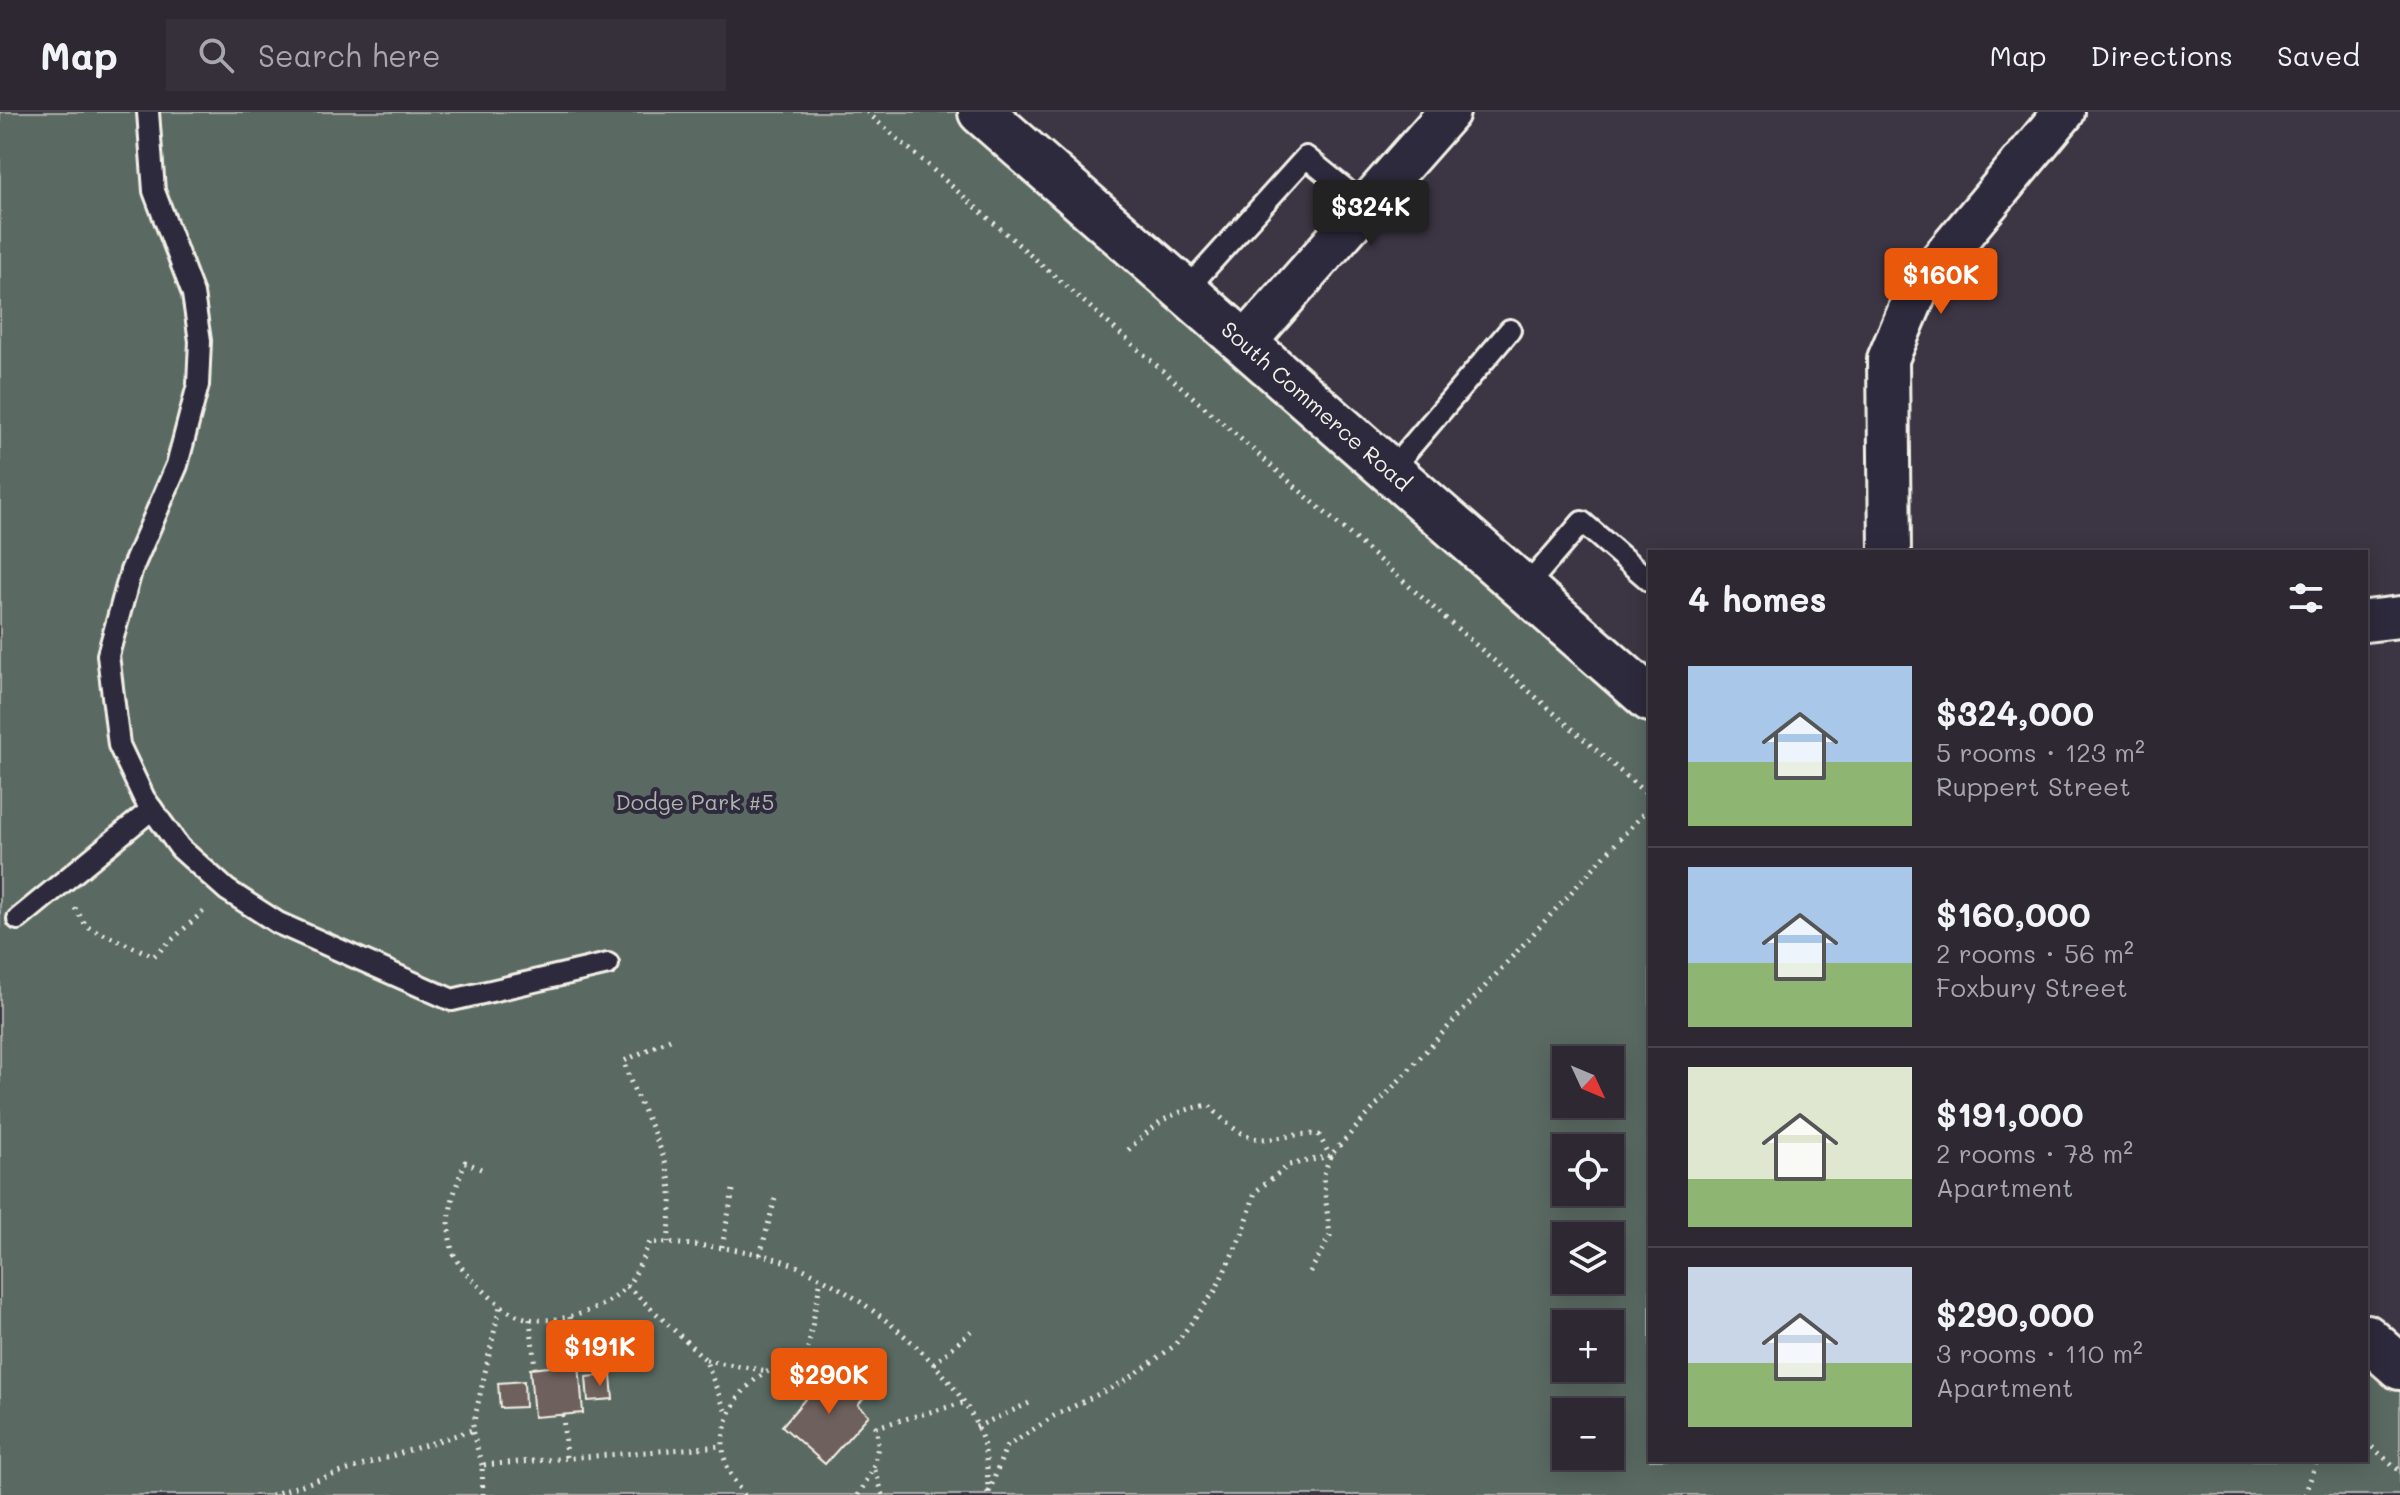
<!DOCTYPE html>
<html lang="en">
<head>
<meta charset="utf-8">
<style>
	body { margin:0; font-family:Mali,sans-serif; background:#35303a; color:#f1f3f6; height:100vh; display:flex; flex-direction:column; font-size:30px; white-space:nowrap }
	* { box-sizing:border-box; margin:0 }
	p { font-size:26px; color:#a7a6ac }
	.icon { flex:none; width:44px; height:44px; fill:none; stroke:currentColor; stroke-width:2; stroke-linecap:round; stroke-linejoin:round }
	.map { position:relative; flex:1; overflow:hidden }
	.drawer { position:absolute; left:1648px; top:438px; width:720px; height:912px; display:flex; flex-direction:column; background:#2d2832; border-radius:0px; box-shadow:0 4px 20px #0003,0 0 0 2px #48444d }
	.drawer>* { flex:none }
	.needle { width:52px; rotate:134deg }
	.tools { position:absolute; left:1552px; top:934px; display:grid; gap:16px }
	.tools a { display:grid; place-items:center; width:72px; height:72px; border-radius:0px; background:#2d2832; box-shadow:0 4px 20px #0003,0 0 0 2px #48444d; font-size:40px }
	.price { position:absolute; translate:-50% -68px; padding:0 18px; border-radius:8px; background:#ea580c; color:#fff; font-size:26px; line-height:52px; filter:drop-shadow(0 2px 4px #0008) }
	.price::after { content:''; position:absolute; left:50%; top:48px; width:24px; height:18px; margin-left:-12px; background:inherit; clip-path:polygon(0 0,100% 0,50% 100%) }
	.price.selected { background:#222; color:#fff }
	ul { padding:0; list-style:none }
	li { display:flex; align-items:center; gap:24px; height:200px; padding:0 40px }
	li+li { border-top:2px solid #48444d }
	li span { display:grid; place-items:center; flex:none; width:224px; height:160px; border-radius:0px; color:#555 }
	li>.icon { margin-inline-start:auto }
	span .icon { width:96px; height:96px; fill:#fffc; stroke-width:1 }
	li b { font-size:34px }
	h2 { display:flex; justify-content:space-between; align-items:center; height:96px; padding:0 40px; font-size:34px }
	header { display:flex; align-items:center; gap:48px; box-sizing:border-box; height:112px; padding:0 40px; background:#2d2832; border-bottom:2px solid #48444d }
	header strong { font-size:38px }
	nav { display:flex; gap:44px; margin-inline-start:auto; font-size:28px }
	.search { width:560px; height:72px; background:#35303a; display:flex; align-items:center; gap:20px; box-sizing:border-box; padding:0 28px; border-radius:0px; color:#a7a6ac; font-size:30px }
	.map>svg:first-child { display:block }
	.green { fill:#5a6b63; stroke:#a7aea6; stroke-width:2; fill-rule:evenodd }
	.building { fill:#6e605c; stroke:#f4f1e8; stroke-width:2 }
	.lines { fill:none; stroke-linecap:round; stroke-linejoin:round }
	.service-casing { stroke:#f4f1e8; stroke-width:26 }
	.minor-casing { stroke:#f4f1e8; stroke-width:46 }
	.tertiary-casing { stroke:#f4f1e8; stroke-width:50 }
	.path { stroke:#f4f1e8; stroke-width:5; stroke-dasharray:2 6; stroke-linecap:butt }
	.service { stroke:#2f2a3d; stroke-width:20 }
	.minor { stroke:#2f2a3d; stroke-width:40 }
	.tertiary { stroke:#2f2a3d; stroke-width:44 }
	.labels { text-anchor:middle; stroke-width:8; stroke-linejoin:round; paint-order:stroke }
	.street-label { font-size:22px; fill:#f4f1e8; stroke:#2f2a3d }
	.park-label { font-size:22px; fill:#afb5ac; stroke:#2f2a3d }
</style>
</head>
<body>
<header>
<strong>Map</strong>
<div class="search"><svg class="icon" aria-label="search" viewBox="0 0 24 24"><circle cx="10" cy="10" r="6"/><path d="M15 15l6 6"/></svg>Search here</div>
<nav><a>Map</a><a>Directions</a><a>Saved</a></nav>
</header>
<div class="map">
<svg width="2400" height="1383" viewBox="0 0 2400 1383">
	<rect width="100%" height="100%" fill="#3c3543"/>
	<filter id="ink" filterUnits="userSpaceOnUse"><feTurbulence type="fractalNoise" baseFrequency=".0125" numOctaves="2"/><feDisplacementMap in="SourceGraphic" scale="16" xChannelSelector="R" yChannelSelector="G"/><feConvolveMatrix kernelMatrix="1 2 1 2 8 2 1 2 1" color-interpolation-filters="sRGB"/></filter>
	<g filter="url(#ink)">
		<path class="green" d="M0 0H962L1650 606V1348H2366V1236L2400 1266V1383H0ZM1566 948H1610V992H1566ZM1566 1036H1610V1080H1566ZM1566 1124H1610V1168H1566ZM1566 1212H1610V1256H1566ZM1566 1300H1610V1344H1566Z"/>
		<g class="building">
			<path d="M579 1252 583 1301 534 1305 530 1257Z"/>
			<path d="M848 1259 870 1278 858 1293 869 1303 825 1352 782 1314 824 1265 835 1275Z"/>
			<path d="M611 1263 613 1287 588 1289 586 1265Z"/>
			<path d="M524 1269 525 1295 500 1296 498 1271Z"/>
		</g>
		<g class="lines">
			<defs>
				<g id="service">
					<path d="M148 0 154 79 193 182 200 229 198 273 177 353 131 459 108 543 119 633 144 686 180 736 227 778 278 811 452 888 608 852"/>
					<path d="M1186 178 1306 45 1366 94"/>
					<path d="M1391 358 1510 218"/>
					<path d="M1525 476 1582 410 1650 469"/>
					<path d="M18 807 152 697"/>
				</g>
				<g id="minor">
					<path d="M1246 230 1449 0"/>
					<path d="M1890 440 1888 247 1919 174 2064 0"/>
					<path d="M2366 509 2400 505"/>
				</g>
				<g id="tertiary">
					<path id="s1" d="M981 0 1650 587"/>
					<path d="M2366 1225 2400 1255"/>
				</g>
			</defs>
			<use href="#service" class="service-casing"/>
			<use href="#minor" class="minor-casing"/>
			<use href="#tertiary" class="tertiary-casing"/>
			<g class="path">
				<path d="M867 0 1650 685"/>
				<path d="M75 796 87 815 154 844 207 796"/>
				<path d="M481 1057 465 1050C454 1079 443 1109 453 1140 458 1154 469 1164 479 1174 493 1188 510 1204 530 1207 560 1212 608 1197 627 1174 637 1162 643 1144 650 1130 696 1133 745 1135 789 1151 857 1177 966 1260 984 1334 987 1349 988 1368 988 1383"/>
				<path d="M668 1131C670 1108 674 1084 668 1061 659 1022 634 988 624 949L670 927"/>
				<path d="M722 1135 733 1078"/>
				<path d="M760 1143 775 1087"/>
				<path d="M1310 1160 1330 1124 1323 1065 1330 1044 1650 694"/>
				<path d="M627 1174 705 1247 727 1303"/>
				<path d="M570 1205 573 1253"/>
				<path d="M530 1207 535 1256"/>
				<path d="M706 1248 767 1259"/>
				<path d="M934 1252 971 1219"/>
				<path d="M563 1303 566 1346"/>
				<path d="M976 1315 1034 1289"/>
				<path d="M2366 1330 2400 1359"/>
				<path d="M482 1353 472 1318 500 1194"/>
				<path d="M875 1358 883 1383"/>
				<path d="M989 1380 1006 1335 1054 1304 1127 1268 1174 1234 1215 1179 1244 1118 1255 1080 1289 1053 1330 1044 1319 1023C1299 1020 1282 1027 1262 1027 1241 1027 1222 1007 1209 993 1166 1000 1155 1013 1125 1041"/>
				<path d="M271 1383 472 1318"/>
				<path d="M483 1383 482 1353 722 1334"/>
				<path d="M744 1383C733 1368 722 1351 723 1331 724 1290 761 1247 805 1253L821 1166"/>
				<path d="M858 1383C872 1361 882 1341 876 1315L963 1291"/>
				<path d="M2305 1383 2317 1348"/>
			</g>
			<use href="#service" class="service"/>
			<use href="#minor" class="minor"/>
			<use href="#tertiary" class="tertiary"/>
		</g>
	</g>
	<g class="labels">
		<g class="street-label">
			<text dy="8" stroke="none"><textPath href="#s1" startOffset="446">South Commerce Road</textPath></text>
		</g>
		<g class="park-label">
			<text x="695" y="698">Dodge Park #5</text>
		</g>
	</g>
</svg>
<div class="tools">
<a><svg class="needle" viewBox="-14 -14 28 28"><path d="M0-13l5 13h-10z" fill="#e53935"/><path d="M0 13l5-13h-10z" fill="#a7a6ac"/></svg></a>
<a><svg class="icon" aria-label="locate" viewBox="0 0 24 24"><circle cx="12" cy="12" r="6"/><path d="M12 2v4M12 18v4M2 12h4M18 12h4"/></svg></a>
<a><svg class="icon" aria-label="layers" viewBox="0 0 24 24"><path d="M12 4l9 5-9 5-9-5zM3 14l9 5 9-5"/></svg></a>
<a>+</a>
<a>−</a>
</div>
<b class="price selected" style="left:1371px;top:136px">$324K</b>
<b class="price" style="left:1941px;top:204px">$160K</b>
<b class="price" style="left:600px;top:1276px">$191K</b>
<b class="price" style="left:829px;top:1304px">$290K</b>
<section class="drawer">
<h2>4 homes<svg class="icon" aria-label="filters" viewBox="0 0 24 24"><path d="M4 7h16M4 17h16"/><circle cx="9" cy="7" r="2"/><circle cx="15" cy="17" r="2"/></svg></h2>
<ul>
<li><span style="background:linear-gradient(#a9c7e8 60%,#8fb573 0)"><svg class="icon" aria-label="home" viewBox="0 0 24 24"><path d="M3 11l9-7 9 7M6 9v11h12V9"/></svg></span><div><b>$324,000</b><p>5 rooms · 123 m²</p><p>Ruppert Street</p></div></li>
<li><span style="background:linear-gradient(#a9c7e8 60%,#8fb573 0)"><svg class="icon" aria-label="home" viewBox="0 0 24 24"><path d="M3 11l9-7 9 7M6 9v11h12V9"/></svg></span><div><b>$160,000</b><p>2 rooms · 56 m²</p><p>Foxbury Street</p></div></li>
<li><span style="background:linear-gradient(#dfe7d0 70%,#8fb573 0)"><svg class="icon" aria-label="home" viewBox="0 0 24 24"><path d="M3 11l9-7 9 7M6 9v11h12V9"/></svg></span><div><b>$191,000</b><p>2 rooms · 78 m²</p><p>Apartment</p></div></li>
<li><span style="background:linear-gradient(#c9d6e8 60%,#8fb573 0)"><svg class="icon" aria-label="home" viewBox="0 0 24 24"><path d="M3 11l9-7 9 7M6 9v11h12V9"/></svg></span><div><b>$290,000</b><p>3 rooms · 110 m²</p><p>Apartment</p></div></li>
</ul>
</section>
</div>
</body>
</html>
